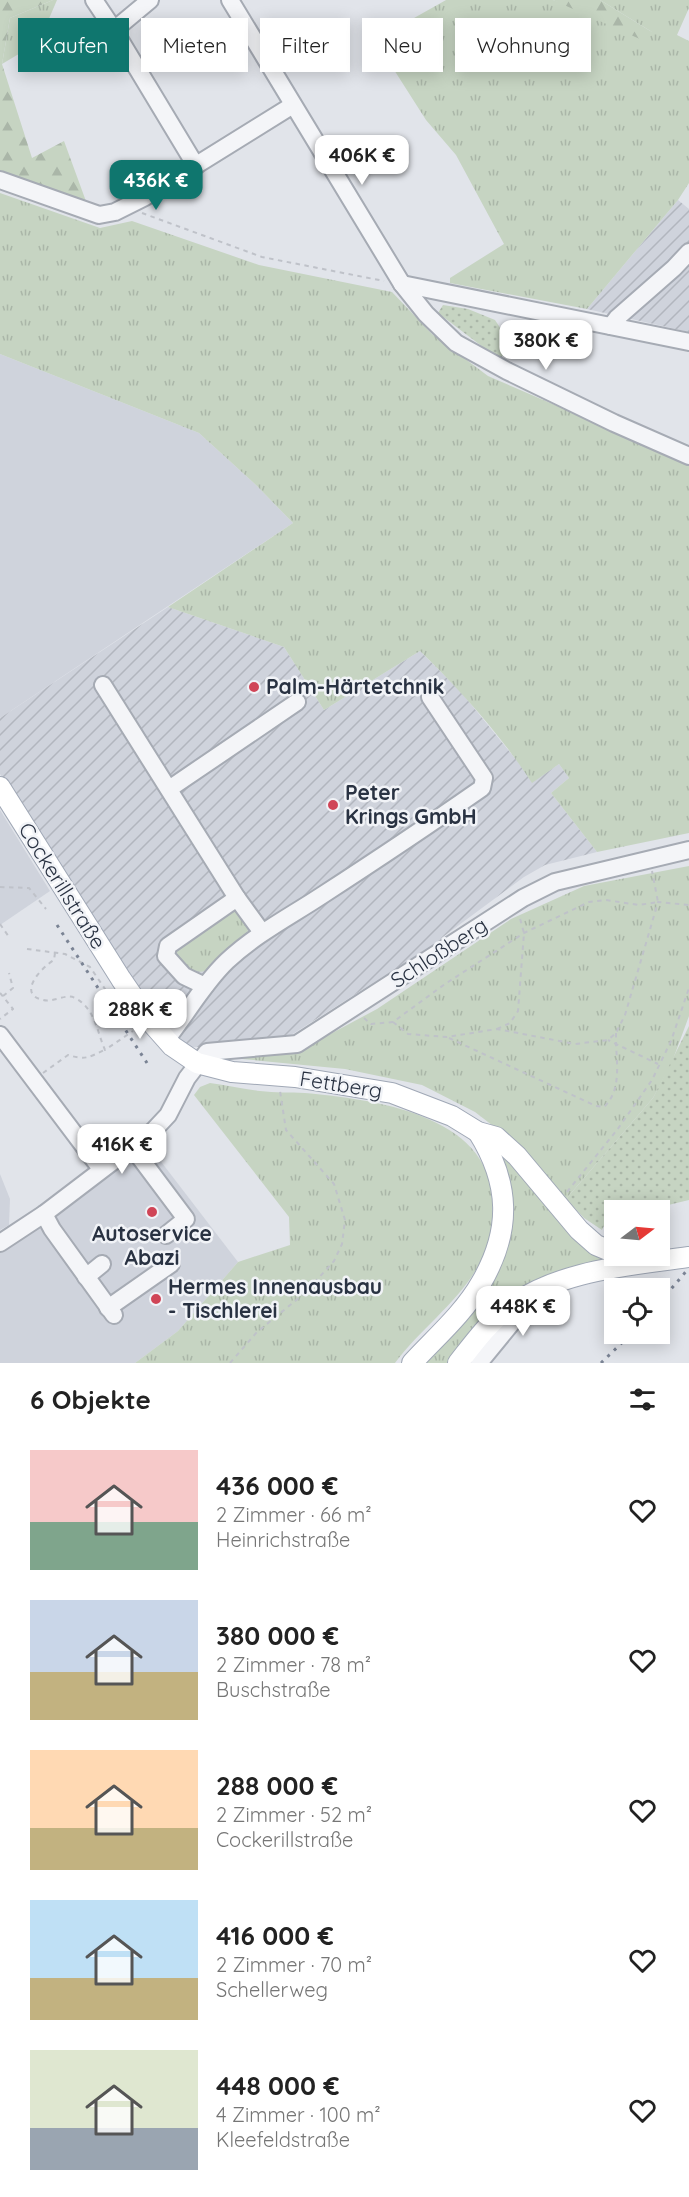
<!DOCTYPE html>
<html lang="de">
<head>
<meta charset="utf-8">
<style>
	body { margin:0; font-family:Quicksand,sans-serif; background:#f2f2f2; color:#222; height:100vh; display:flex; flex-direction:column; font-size:22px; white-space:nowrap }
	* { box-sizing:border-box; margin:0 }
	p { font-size:20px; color:#767676 }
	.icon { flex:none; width:33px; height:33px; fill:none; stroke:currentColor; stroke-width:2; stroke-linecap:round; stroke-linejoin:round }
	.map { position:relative; height:1363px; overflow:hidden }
	.drawer { display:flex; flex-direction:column; background:#fff; flex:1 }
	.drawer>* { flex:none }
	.top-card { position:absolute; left:18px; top:18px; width:654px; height:54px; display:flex; gap:12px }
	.needle { width:39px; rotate:74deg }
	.fabs { position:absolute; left:604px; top:1200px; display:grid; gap:12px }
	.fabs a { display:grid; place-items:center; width:66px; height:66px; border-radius:0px; background:#fff; box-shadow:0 3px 15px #0003; font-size:30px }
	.price { position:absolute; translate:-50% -51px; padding:0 14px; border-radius:12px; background:#fff; color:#222; font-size:20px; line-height:39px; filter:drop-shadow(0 2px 3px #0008) }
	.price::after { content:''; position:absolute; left:50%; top:36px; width:18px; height:14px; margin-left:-9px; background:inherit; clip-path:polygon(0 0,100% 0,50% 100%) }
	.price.current { background:#0f766e; color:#fff }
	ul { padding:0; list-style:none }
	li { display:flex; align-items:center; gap:18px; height:150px; padding:0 30px }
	li span { display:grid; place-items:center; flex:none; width:168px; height:120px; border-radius:0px; color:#555 }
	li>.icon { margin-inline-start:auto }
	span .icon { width:72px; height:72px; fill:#fffc; stroke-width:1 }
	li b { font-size:26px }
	h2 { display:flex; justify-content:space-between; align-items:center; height:72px; padding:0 30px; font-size:26px }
	.tag { padding:0 21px; border-radius:0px; background:#fff; box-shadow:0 3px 15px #0003; font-size:21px; line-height:54px }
	.tag.current { background:#0f766e; color:#fff }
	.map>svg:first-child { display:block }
	.built { fill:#cfd3dc }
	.industrial { fill:url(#industrial-furrows) }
	.grass { fill:url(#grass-tufts) }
	.forest { fill:url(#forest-firs) }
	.park { fill:url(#park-dots) }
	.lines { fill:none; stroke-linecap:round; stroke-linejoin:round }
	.minor-casing { stroke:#a6abb4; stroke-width:20 }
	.major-casing { stroke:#a0a8b6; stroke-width:22 }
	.path { stroke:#bfc2c9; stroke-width:2; stroke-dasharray:4.5 4.5; stroke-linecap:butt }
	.minor { stroke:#f4f5f8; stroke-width:16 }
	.major { stroke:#fff; stroke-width:20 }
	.rail { stroke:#7a8394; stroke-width:3; stroke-dasharray:3 6; stroke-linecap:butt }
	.poi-dot { fill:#d04557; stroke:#f1f3f7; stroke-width:2 }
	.labels { text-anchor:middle; stroke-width:5; stroke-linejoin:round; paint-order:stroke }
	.poi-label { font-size:21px; font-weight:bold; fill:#293242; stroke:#f1f3f7; text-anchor:start }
	.street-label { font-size:21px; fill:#293242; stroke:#f1f3f7 }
</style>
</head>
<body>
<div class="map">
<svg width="689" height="1363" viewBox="0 0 689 1363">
	<defs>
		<pattern id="industrial-furrows" width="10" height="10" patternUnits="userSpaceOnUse" patternTransform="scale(1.5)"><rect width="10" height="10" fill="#cfd3dc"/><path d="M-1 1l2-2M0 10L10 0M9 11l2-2" fill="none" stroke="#b2b6be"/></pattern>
		<pattern id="grass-tufts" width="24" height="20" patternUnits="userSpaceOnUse" patternTransform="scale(1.5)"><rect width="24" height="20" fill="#c6d4c2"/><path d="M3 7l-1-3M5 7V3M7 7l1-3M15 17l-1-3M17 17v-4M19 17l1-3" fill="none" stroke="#aab6a8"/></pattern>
		<pattern id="forest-firs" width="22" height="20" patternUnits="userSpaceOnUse" patternTransform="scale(1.5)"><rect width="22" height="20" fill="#c6d4c2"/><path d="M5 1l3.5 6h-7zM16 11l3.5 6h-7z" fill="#aab6a8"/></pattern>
		<pattern id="park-dots" width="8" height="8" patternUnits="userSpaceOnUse" patternTransform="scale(1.5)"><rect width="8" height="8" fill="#c6d4c2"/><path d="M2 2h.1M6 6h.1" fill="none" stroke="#aab6a8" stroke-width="1.8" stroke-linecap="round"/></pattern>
	</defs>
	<rect width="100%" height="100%" fill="#e1e4ea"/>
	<g class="built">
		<path d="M0 354 199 433 257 486 293 523 0 718Z"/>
		<path d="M0 810 50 891 0 925Z"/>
		<path d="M149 1146 238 1262 178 1331 135 1363H0V1252Z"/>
		<path d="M0 1174 10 1199 9 1225 0 1230Z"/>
	</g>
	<g class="industrial">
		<path d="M678 200 689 209V332L587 309Z"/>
		<path d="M168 607 284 647 324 710 420 651 461 692 518 762 532 782 559 764 569 778 551 793 597 852 545 865 524 877 428 948 288 1037 213 1047H188L181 1044 155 1015 0 774V718Z"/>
	</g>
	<g class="grass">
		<path d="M53 0H57L39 42 2 64 10 18Z"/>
		<path d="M446 0H553L652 32 600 0H689V8L677 35 689 41V183L678 200 587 309 450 283V278L504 244 456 155 426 120 375 40Z"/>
		<path d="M0 193 100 228 132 221 259 265 392 292 432 334 488 376 666 453 689 464V833L597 852 551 793 569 778 559 764 532 783C500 734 461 691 420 651L324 710 284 647 168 607 293 523 257 486 199 433 0 354Z"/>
		<path d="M689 866V1016L672 1062 653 1098 566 1199 523 1149 475 1112 422 1085 345 1069 232 1058 285 1054 306 1047 377 1009 511 919 584 886Z"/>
		<path d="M231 909H236L249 925 247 934 205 971C192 975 178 960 175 948Z"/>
		<path d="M210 1083C227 1085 243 1089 260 1091 275 1093 290 1092 305 1093 371 1099 491 1114 492 1201 493 1222 491 1243 480 1263 459 1302 421 1328 395 1363H135L178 1331 238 1262 290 1245 289 1217 194 1095 200 1087Z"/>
		<path d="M504 1155 620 1260 564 1273 449 1363H424L491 1284 501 1157Z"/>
	</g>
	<g class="forest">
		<path d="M0 0H53L10 18 2 64 32 158 64 141 87 204 0 172Z"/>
		<path d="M553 0H600L652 32 642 40Z"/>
	</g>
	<g class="park">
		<path d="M443 305 468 309 495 320 510 343 500 360 438 313Z"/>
		<path d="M689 1026V1200L660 1207 612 1209 602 1230 584 1218 566 1199 653 1098Z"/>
	</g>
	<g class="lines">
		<defs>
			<g id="minor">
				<path d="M94 0 114 30"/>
				<path d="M150 0 114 30 196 166"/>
				<path d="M230 0 402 284 426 314 456 343 507 371 614 423 689 456"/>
				<path d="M0 180 99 215 115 212 145 197 293 105"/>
				<path d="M402 284 689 342"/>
				<path d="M611 326 617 318 674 268 689 252"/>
				<path d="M103 685 237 898"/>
				<path d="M169 789 297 702"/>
				<path d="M205 986 184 976 166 956 168 946 237 898 261 931"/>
				<path d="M0 1035 101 1169"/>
				<path d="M166 1040C187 1014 203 984 227 961 256 934 289 917 321 896 375 861 429 825 482 788L484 778 430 697"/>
				<path d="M132 1147 186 1219 166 1235"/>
				<path d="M44 1214 52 1229 114 1315"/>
				<path d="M0 1243 44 1214 153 1131 168 1115 187 1078 207 1052 297 1044 523 898 555 882 689 850"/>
				<path d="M86 1277 102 1264"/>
				<path d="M108 1308 171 1264"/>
				<path d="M479 1363 524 1308 522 1298"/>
			</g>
			<g id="major">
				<path d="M0 787 121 979 149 1020 172 1046 197 1063 232 1072 295 1077 392 1093 452 1116 478 1132 496 1137 517 1156 579 1230 596 1245 615 1253"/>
				<path d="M412 1363C435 1338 464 1313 481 1283 512 1230 510 1183 478 1132"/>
				<path d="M458 1363C473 1344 488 1323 508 1308 558 1270 628 1266 689 1257"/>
			</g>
		</defs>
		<use href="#minor" class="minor-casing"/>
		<use href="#major" class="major-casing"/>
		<g class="path">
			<path d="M142 213 262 257 384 281"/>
			<path d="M0 887 29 888 46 909"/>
			<path d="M0 924 9 937"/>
			<path d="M27 949 65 954 90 967 133 1030"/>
			<path d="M55 953 54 960C42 967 16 994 43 1000 53 1003 66 993 75 998 95 1008 97 1032 105 1050L133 1031"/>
			<path d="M0 993 13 1009 0 1019"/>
			<path d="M3 996 13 988 9 973"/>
			<path d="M364 1018 371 1024 393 1022 445 984 524 933 589 902 606 900 639 905 658 902 652 871"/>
			<path d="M393 1022 408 1034 447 1037 497 1029 575 1044 608 1040 616 1033 625 1015 658 902 689 905"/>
			<path d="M497 1029 510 1023 518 1011 524 933 519 915"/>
			<path d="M616 1033V1044L658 1064"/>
			<path d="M449 1038 596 1106 604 1107C621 1091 617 1065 616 1044L608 1040"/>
			<path d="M43 1073 68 1055C85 1060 88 1058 104 1050"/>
			<path d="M567 1192 617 1130 652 1080 671 1041 689 988"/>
			<path d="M230 1363 257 1332 305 1293 334 1261 342 1244 345 1220 334 1184 286 1130 280 1091"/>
		</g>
		<use href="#minor" class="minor"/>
		<use href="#major" class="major"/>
		<g class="rail">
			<path d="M57 925 147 1063"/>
			<path d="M660 1302 689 1268"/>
			<path d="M601 1363 631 1334"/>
		</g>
	</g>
	<g class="poi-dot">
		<circle cx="254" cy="687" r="6"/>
		<circle cx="333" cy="805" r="6"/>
		<circle cx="152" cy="1212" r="6"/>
		<circle cx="156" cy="1299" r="6"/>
	</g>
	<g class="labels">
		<g class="poi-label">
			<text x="266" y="694">Palm-Härtetchnik</text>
			<text x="345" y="800">Peter<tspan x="345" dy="24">Krings GmbH</tspan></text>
			<text x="152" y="1241" text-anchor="middle">Autoservice<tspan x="152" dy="24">Abazi</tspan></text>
			<text x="168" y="1294">Hermes Innenausbau<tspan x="168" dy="24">- Tischlerei</tspan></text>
		</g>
		<g class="street-label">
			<text transform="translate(62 886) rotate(58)" y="7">Cockerillstraße</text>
			<text transform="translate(439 953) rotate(-33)" y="7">Schloßberg</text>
			<text transform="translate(341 1085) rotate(9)" y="7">Fettberg</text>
		</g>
	</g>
</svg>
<div class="fabs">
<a><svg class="needle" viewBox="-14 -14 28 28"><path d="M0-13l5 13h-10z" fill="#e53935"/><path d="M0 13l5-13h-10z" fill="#767676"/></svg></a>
<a><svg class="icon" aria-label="locate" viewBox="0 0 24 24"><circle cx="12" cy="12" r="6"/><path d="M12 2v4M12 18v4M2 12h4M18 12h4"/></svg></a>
</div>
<b class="price" style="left:362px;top:186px">406K €</b>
<b class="price current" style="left:156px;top:211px">436K €</b>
<b class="price" style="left:546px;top:371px">380K €</b>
<b class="price" style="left:140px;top:1040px">288K €</b>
<b class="price" style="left:122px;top:1175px">416K €</b>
<b class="price" style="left:523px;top:1337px">448K €</b>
<div class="top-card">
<a class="tag current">Kaufen</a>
<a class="tag">Mieten</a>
<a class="tag">Filter</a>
<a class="tag">Neu</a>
<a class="tag">Wohnung</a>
</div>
</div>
<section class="drawer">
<h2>6 Objekte<svg class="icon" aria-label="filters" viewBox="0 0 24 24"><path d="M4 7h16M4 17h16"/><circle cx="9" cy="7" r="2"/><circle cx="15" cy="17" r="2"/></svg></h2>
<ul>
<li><span style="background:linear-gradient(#f6c9c9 60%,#7fa58c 0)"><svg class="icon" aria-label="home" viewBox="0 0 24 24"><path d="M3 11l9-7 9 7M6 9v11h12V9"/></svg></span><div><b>436 000 €</b><p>2 Zimmer · 66 m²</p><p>Heinrichstraße</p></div><svg class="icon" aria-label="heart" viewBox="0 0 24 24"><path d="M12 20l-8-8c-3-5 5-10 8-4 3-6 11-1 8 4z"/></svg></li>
<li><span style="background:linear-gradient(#c9d6e8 60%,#c2b280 0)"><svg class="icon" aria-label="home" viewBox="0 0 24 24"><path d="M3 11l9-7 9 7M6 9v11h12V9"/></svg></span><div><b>380 000 €</b><p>2 Zimmer · 78 m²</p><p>Buschstraße</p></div><svg class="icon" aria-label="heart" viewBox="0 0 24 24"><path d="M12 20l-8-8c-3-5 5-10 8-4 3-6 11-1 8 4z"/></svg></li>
<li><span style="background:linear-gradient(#ffd9b3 65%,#c2b280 0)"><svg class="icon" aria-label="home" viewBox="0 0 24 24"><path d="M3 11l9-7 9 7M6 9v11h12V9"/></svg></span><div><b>288 000 €</b><p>2 Zimmer · 52 m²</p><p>Cockerillstraße</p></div><svg class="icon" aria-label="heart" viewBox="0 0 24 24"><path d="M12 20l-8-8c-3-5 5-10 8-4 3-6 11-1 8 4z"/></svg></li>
<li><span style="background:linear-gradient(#bfe0f5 65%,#c2b280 0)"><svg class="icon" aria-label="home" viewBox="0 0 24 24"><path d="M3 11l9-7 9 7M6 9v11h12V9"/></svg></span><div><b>416 000 €</b><p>2 Zimmer · 70 m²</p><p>Schellerweg</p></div><svg class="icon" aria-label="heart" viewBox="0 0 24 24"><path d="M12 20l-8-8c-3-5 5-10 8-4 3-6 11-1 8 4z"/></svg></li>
<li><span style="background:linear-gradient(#dfe7d0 65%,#9aa5b1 0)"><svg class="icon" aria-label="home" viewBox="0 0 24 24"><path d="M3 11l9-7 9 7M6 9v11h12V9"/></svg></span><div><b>448 000 €</b><p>4 Zimmer · 100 m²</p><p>Kleefeldstraße</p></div><svg class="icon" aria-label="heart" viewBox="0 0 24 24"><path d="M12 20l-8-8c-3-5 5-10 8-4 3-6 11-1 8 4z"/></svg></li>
</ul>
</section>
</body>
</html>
